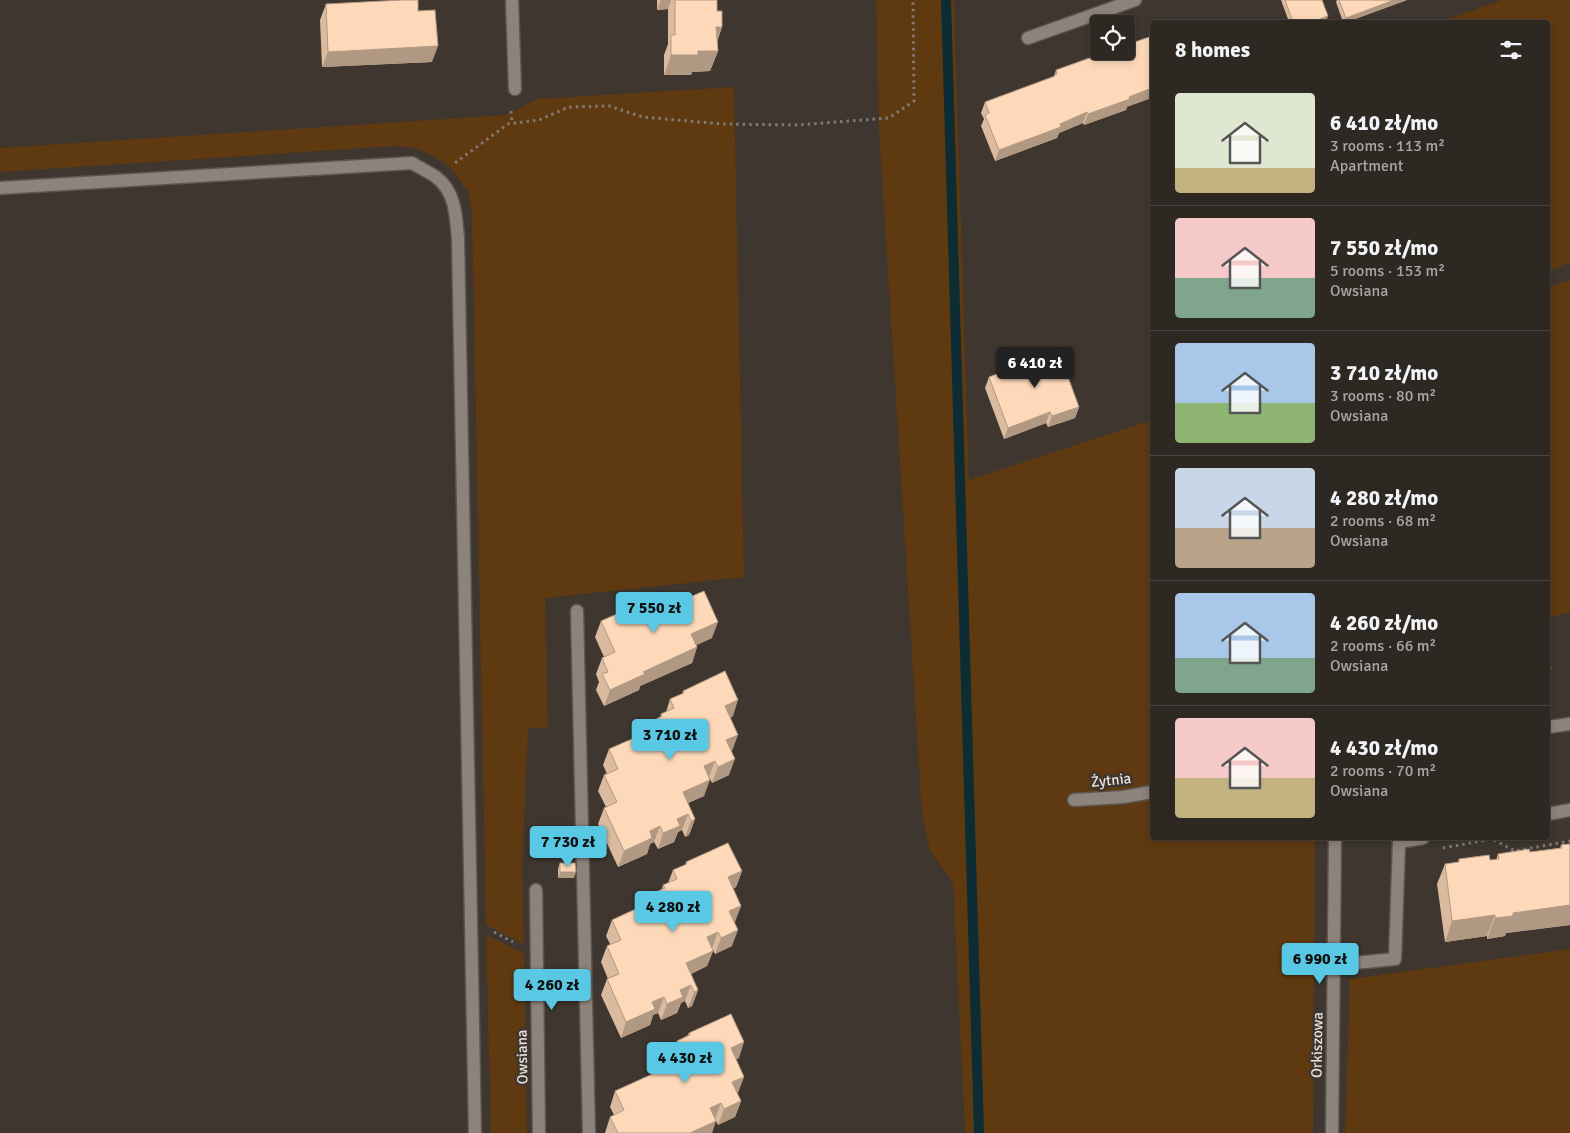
<!DOCTYPE html>
<html lang="en">
<head>
<meta charset="utf-8">
<style>
	body { margin:0; font-family:Signika,sans-serif; background:#36302b; color:#f1f3f6; height:100vh; display:flex; flex-direction:column; font-size:19px; white-space:nowrap }
	* { box-sizing:border-box; margin:0 }
	p { font-size:16px; color:#a7a6a6 }
	.icon { flex:none; width:28px; height:28px; fill:none; stroke:currentColor; stroke-width:2; stroke-linecap:round; stroke-linejoin:round }
	.map { position:relative; flex:1; overflow:hidden }
	.side { position:absolute; left:1150px; top:20px; width:400px; height:820px; display:flex; flex-direction:column; background:#2e2823; border-radius:5px; box-shadow:0 2px 8px #0003,0 0 0 1px #494441 }
	.side>* { flex:none }
	.buttons { position:absolute; left:1090px; top:15px; display:grid; gap:10px }
	.buttons a { display:grid; place-items:center; width:45px; height:45px; border-radius:5px; background:#2e2823; box-shadow:0 2px 8px #0003,0 0 0 1px #494441; font-size:25px }
	.price { position:absolute; translate:-50% -42px; padding:0 11px; border-radius:5px; background:#59c8e4; color:#111; font-size:16px; line-height:32px; filter:drop-shadow(0 1px 2px #0008) }
	.price::after { content:''; position:absolute; left:50%; top:30px; width:15px; height:11px; margin-left:-8px; background:inherit; clip-path:polygon(0 0,100% 0,50% 100%) }
	.price.active { background:#222; color:#fff }
	ul { padding:0; list-style:none }
	li { display:flex; align-items:center; gap:15px; height:125px; padding:0 25px }
	li+li { border-top:1px solid #494441 }
	li span { display:grid; place-items:center; flex:none; width:140px; height:100px; border-radius:5px; color:#555 }
	li>.icon { margin-inline-start:auto }
	span .icon { width:60px; height:60px; fill:#fffc; stroke-width:1 }
	li b { font-size:21px }
	h2 { display:flex; justify-content:space-between; align-items:center; height:60px; padding:0 25px; font-size:21px }
	.map>svg:first-child { display:block }
	.green { fill:#5f3910 }
	.lines { fill:none; stroke-linecap:round; stroke-linejoin:round }
	.stream { stroke:#0d2c34; stroke-width:10 }
	.minor-casing { stroke:#5c554f; stroke-width:15 }
	.path { stroke:#817a74; stroke-width:3; stroke-dasharray:2.5 4; stroke-linecap:butt }
	.minor { stroke:#8c837b; stroke-width:12 }
	.wall { fill:#dabb9f }
	.shaded-wall { fill:#b19882 }
	.building { fill:#fdd9b9; stroke:#b19882 }
	.labels { text-anchor:middle; stroke-width:5; stroke-linejoin:round; paint-order:stroke }
	.street-label { font-size:15px; fill:#e8e3de; stroke:#3e362f }
</style>
</head>
<body>
<div class="map">
<svg width="1570" height="1133" viewBox="0 0 1570 1133">
	<rect width="100%" height="100%" fill="#3e362f"/>
	<g class="green">
		<path d="M876 0H954L969 480 1152 420V838H1315L1313 1133H965L953 882 930 851 922 814 879 128Z"/>
		<path d="M1502 0H1570V263L1548 271V22H1439Z"/>
		<path d="M734 87 744 577 545 598 548 727 528 729 522 869 524 944 486 925 472 215 468 191 450 167 432 155 414 148 396 146 0 172V148L507 115 537 99Z"/>
		<path d="M1570 280V612L1548 618V287Z"/>
		<path d="M486 935 524 953 527 1133H491Z"/>
		<path d="M1570 949V1133H1345L1350 979Z"/>
	</g>
	<g class="lines">
		<path class="stream" d="M946 0 979 1133"/>
		<defs>
			<g id="minor">
				<path d="M512 0 515 89"/>
				<path d="M1028 38 1135 0"/>
				<path d="M0 188 412 163C420 168 429 172 436 177 456 192 456 217 458 239L475 1133"/>
				<path d="M577 611 589 1133"/>
				<path d="M1548 727 1570 724"/>
				<path d="M1074 800 1123 797 1152 792"/>
				<path d="M1548 814 1570 810"/>
				<path d="M536 890 539 1133"/>
				<path d="M1334 965 1395 959 1399 842 1423 838"/>
				<path d="M1332 1133 1335 838"/>
			</g>
		</defs>
		<use href="#minor" class="minor-casing"/>
		<g class="path">
			<path d="M511 111 512 122"/>
			<path d="M455 163 508 124 539 120 569 107 609 106 643 117 723 124 798 125 889 118 914 101 913 0"/>
			<path d="M1443 848 1492 839 1515 851 1570 841"/>
			<path d="M494 932 513 942"/>
		</g>
		<use href="#minor" class="minor"/>
	</g>
	<g class="wall">
		<path d="M657 0H717V11L722 27 717 42 718 51 710 71 692 72 691 75H664V55L668 44V9L657 10Z"/>
		<path d="M1281 0H1322L1326 22H1289Z"/>
		<path d="M1337 0H1407L1347 22H1343L1336 2Z"/>
		<path d="M326 4 418 11 432 62 322 67 320 20Z"/>
		<path d="M1056 70 1127 107 1126 110 1084 125 1083 123 1059 133 1057 138 995 161 981 126 984 119 981 113 985 102 1054 77Z"/>
		<path d="M1031 357 1079 407 1075 418 1048 427 1046 423 1004 439 985 388 989 377 1029 362Z"/>
		<path d="M690 597 712 638 696 645 697 647 692 663 640 686 639 690 604 706 596 690 599 682 596 674 602 658 604 657 595 637 601 621 640 604 641 601Z"/>
		<path d="M683 691 733 716 730 718 732 751 729 775 712 783 709 777 704 796 688 803 695 819 689 835 685 837 682 830 678 832 674 842 658 849 654 842 650 844 647 854 618 867 598 824 604 808 606 807 598 791 604 775 607 774 603 765 609 749 644 734 647 724 660 718 661 714 666 712 670 699 682 694Z"/>
		<path d="M1570 844V925L1506 933 1505 936 1487 939V936L1445 942 1437 884 1445 864 1458 862 1459 859 1490 860H1496L1498 854 1530 852 1560 848 1561 845Z"/>
		<path d="M686 862 742 871 736 887 733 889 741 906 734 922 732 946 715 954 712 948 713 951 707 966 691 974 698 990 692 1006 688 1008 685 1001 681 1003 677 1013 661 1020 658 1013 653 1015 650 1025 621 1038 601 995 607 979H608L601 962 607 946 610 944 606 936 612 920 646 904 650 895 662 889 663 885 668 883 673 870 685 865Z"/>
		<path d="M560 863 574 878H558V869Z"/>
		<path d="M689 1033 739 1058 736 1059 744 1077 737 1093 741 1101 735 1117 718 1125 715 1119 712 1133H605L610 1117 614 1115 610 1107 615 1091 650 1075 653 1065 665 1060 667 1055 672 1053 677 1041 688 1035Z"/>
	</g>
	<g class="shaded-wall">
		<path d="M661 0H671L668 9 657 10Z"/>
		<path d="M1394 0H1407L1347 22H1344L1346 18Z"/>
		<path d="M1328 16 1326 22H1312Z"/>
		<path d="M716 27H722L715 47Z"/>
		<path d="M438 46 432 62 322 67 328 52Z"/>
		<path d="M698 51H718L710 71 692 72 691 75H664L671 55Z"/>
		<path d="M1152 88V98L1127 107 1126 110 1084 125 1088 114 1129 97Z"/>
		<path d="M1087 112 1083 123 1059 133 1057 138 995 161 999 150Z"/>
		<path d="M1079 407 1075 418 1048 427 1052 416Z"/>
		<path d="M1050 412 1046 423 1004 439 1008 428Z"/>
		<path d="M718 622 712 638 686 650 691 634Z"/>
		<path d="M697 647 692 663 640 686 639 690 604 706 610 690 643 672Z"/>
		<path d="M1548 669H1551L1548 677Z"/>
		<path d="M738 700 733 716 719 722 725 706Z"/>
		<path d="M738 735 732 751 721 756 726 740Z"/>
		<path d="M735 759 729 775 712 783 718 767Z"/>
		<path d="M715 761 709 777 698 782 704 766Z"/>
		<path d="M710 780 704 796 677 808 683 792Z"/>
		<path d="M688 814 682 830 678 832 674 842 658 849 663 833 677 819Z"/>
		<path d="M695 819 689 835 685 837 691 821Z"/>
		<path d="M660 826 654 842 650 844 647 854 618 867 624 851 650 831Z"/>
		<path d="M742 871 736 887 722 893 728 877Z"/>
		<path d="M560 872H576L574 878H558Z"/>
		<path d="M1570 905V925L1506 933 1505 936 1487 939 1495 918 1513 913Z"/>
		<path d="M741 906 735 922 724 927 729 911Z"/>
		<path d="M1495 915 1487 936 1445 942 1452 921Z"/>
		<path d="M738 930 732 946 715 954 721 938Z"/>
		<path d="M718 932 712 948 701 953 707 937Z"/>
		<path d="M713 951 707 966 680 979 686 963Z"/>
		<path d="M691 985 685 1001 681 1003 677 1013 661 1020 667 1004 680 990Z"/>
		<path d="M698 990 692 1006 688 1008 694 992Z"/>
		<path d="M664 997 658 1013 653 1015 650 1025 621 1038 626 1022 652 1002Z"/>
		<path d="M744 1042 739 1058 725 1064 731 1048Z"/>
		<path d="M744 1077 738 1093 727 1098 732 1082Z"/>
		<path d="M741 1101 735 1117 718 1125 724 1109Z"/>
		<path d="M721 1103 715 1119 710 1108Z"/>
		<path d="M716 1121 712 1133H690Z"/>
	</g>
	<g class="building">
		<path d="M402 0H418V11L435 10 438 46 328 52 326 4Z"/>
		<path d="M675 0H717V11H722V27H716L718 51H698V55H671V35H675Z"/>
		<path d="M1285 0H1322L1328 16 1312 22H1293Z"/>
		<path d="M1339 0H1394L1346 18Z"/>
		<path d="M1152 36V88L1129 97 1130 99 1088 114 1087 112 1060 124 1061 127 999 150 985 115 989 113 985 102 1055 76 1054 75 1057 74 1056 70 1109 51H1126V45Z"/>
		<path d="M1057 347 1079 407 1052 416 1050 412 1008 428 989 377 1033 361 1031 357Z"/>
		<path d="M704 591 718 622 691 634 697 647 643 672 645 674 610 690 602 674 608 672 602 658 615 652 601 621 642 603 641 601 657 593 660 599 673 594 675 598 689 592 690 597Z"/>
		<path d="M1548 651 1551 669H1548Z"/>
		<path d="M725 671 738 700 725 706 738 735 726 740 735 759 718 767 715 761 704 766 710 780 683 792 695 819 691 821 688 814 677 819 680 826 663 833 660 826 650 831 652 838 624 851 604 808 617 802 604 775 618 769 609 749 650 731 647 724 662 716 661 714 674 708 670 699 684 693 683 691Z"/>
		<path d="M728 843 742 871 728 877 741 906 729 911 738 930 721 938 718 932 707 937 713 951 686 963 698 990 694 992 691 985 680 990 683 997 667 1004 664 997 652 1002 655 1009 626 1022 607 979 619 974 607 946 621 940 612 920 653 901 650 895 665 888 663 885 677 879 673 870 687 864 686 862Z"/>
		<path d="M1570 844V905L1513 913V916L1495 918V915L1452 921 1445 864 1459 862V859L1489 855 1490 860 1499 859 1498 854 1529 849 1530 852 1562 848 1561 845Z"/>
		<path d="M560 863H575L576 872H560Z"/>
		<path d="M731 1014 744 1042 731 1048 744 1077 732 1082 741 1101 724 1109 721 1103 710 1108 716 1121 690 1133H618L610 1117 624 1110 615 1091 657 1072 653 1065 668 1058 667 1055 680 1050 677 1041 690 1035 689 1033Z"/>
	</g>
	<g class="labels">
		<g class="street-label">
			<text transform="translate(1111 780) rotate(-6)" y="5">Żytnia</text>
			<text transform="translate(1317 1045) rotate(-89)" y="5">Orkiszowa</text>
			<text transform="translate(522 1057) rotate(-91)" y="5">Owsiana</text>
		</g>
	</g>
</svg>
<div class="buttons">
<a><svg class="icon" aria-label="locate" viewBox="0 0 24 24"><circle cx="12" cy="12" r="6"/><path d="M12 2v4M12 18v4M2 12h4M18 12h4"/></svg></a>
</div>
<b class="price active" style="left:1035px;top:389px">6 410 zł</b>
<b class="price" style="left:654px;top:634px">7 550 zł</b>
<b class="price" style="left:670px;top:761px">3 710 zł</b>
<b class="price" style="left:568px;top:868px">7 730 zł</b>
<b class="price" style="left:673px;top:933px">4 280 zł</b>
<b class="price" style="left:1320px;top:985px">6 990 zł</b>
<b class="price" style="left:552px;top:1011px">4 260 zł</b>
<b class="price" style="left:685px;top:1084px">4 430 zł</b>
<section class="side">
<h2>8 homes<svg class="icon" aria-label="filters" viewBox="0 0 24 24"><path d="M4 7h16M4 17h16"/><circle cx="9" cy="7" r="2"/><circle cx="15" cy="17" r="2"/></svg></h2>
<ul>
<li><span style="background:linear-gradient(#dfe7d0 75%,#c2b280 0)"><svg class="icon" aria-label="home" viewBox="0 0 24 24"><path d="M3 11l9-7 9 7M6 9v11h12V9"/></svg></span><div><b>6 410 zł/mo</b><p>3 rooms · 113 m²</p><p>Apartment</p></div></li>
<li><span style="background:linear-gradient(#f6c9c9 60%,#7fa58c 0)"><svg class="icon" aria-label="home" viewBox="0 0 24 24"><path d="M3 11l9-7 9 7M6 9v11h12V9"/></svg></span><div><b>7 550 zł/mo</b><p>5 rooms · 153 m²</p><p>Owsiana</p></div></li>
<li><span style="background:linear-gradient(#a9c7e8 60%,#8fb573 0)"><svg class="icon" aria-label="home" viewBox="0 0 24 24"><path d="M3 11l9-7 9 7M6 9v11h12V9"/></svg></span><div><b>3 710 zł/mo</b><p>3 rooms · 80 m²</p><p>Owsiana</p></div></li>
<li><span style="background:linear-gradient(#c9d6e8 60%,#b9a48a 0)"><svg class="icon" aria-label="home" viewBox="0 0 24 24"><path d="M3 11l9-7 9 7M6 9v11h12V9"/></svg></span><div><b>4 280 zł/mo</b><p>2 rooms · 68 m²</p><p>Owsiana</p></div></li>
<li><span style="background:linear-gradient(#a9c7e8 65%,#7fa58c 0)"><svg class="icon" aria-label="home" viewBox="0 0 24 24"><path d="M3 11l9-7 9 7M6 9v11h12V9"/></svg></span><div><b>4 260 zł/mo</b><p>2 rooms · 66 m²</p><p>Owsiana</p></div></li>
<li><span style="background:linear-gradient(#f6c9c9 60%,#c2b280 0)"><svg class="icon" aria-label="home" viewBox="0 0 24 24"><path d="M3 11l9-7 9 7M6 9v11h12V9"/></svg></span><div><b>4 430 zł/mo</b><p>2 rooms · 70 m²</p><p>Owsiana</p></div></li>
</ul>
</section>
</div>
</body>
</html>
